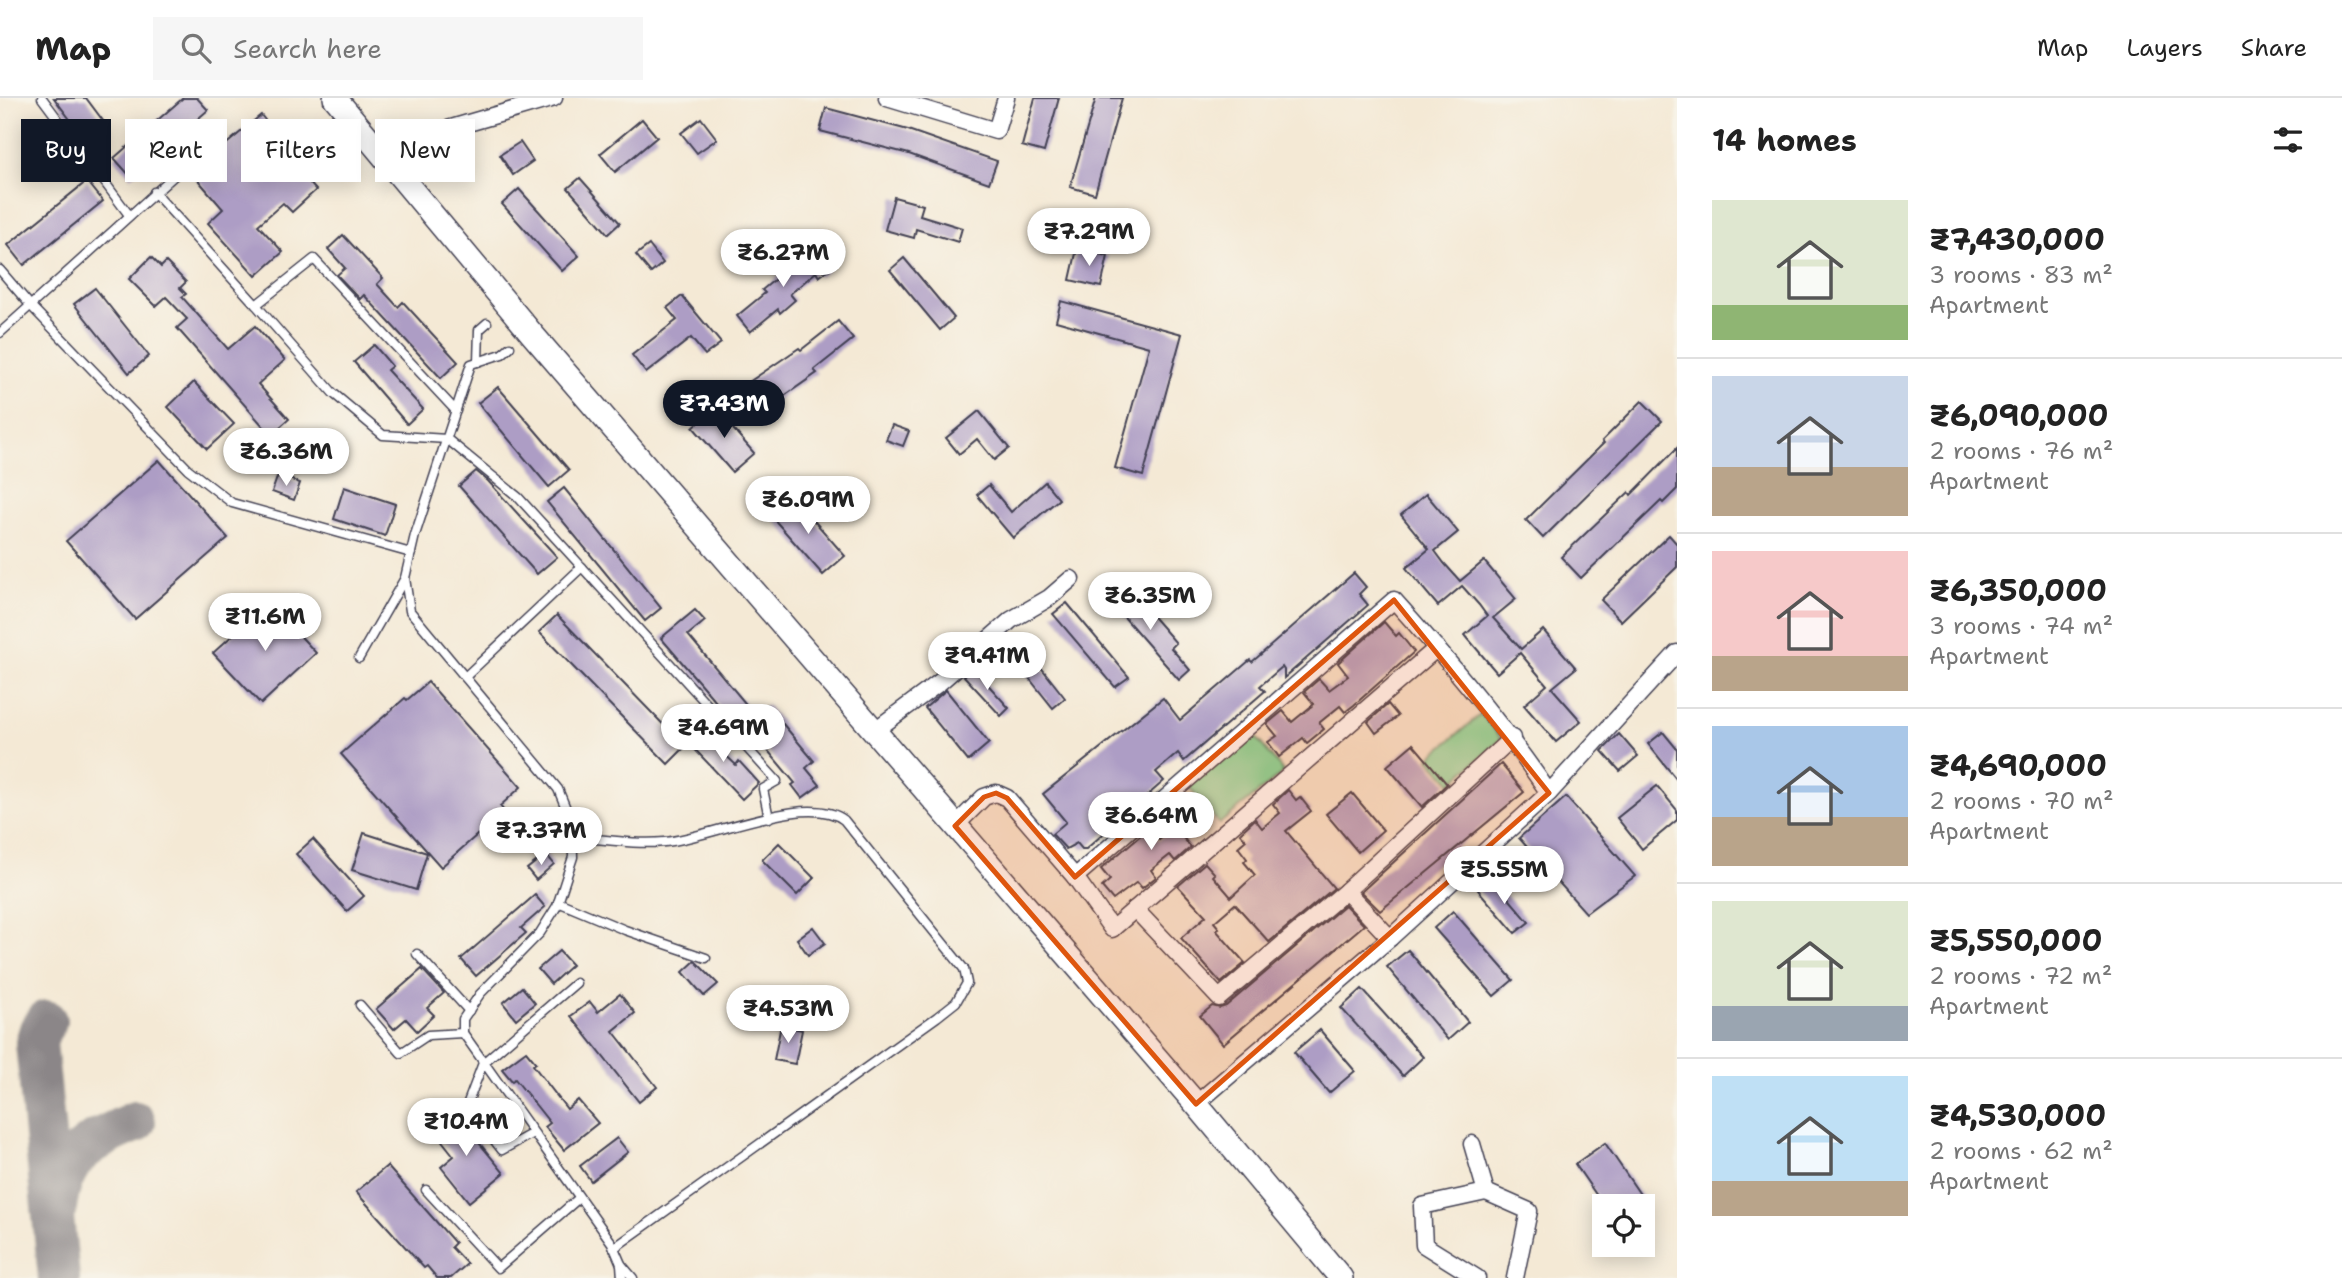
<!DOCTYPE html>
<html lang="en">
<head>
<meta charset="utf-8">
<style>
	body { margin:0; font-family:"Shantell Sans",sans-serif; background:#f6f6f6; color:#222; height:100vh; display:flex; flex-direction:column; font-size:26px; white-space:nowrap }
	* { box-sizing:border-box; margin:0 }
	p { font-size:23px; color:#767676 }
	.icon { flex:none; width:38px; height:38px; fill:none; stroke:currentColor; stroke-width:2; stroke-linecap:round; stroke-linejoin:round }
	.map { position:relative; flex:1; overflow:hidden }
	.details { display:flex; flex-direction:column; background:#fff; width:665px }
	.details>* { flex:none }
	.guide { position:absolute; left:21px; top:21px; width:665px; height:63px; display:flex; gap:14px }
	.tools { position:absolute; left:1592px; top:1096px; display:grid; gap:14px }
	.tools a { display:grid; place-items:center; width:63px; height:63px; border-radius:0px; background:#fff; box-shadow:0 4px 18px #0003; font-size:35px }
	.price { position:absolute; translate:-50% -60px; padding:0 16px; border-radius:24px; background:#fff; color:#222; font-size:23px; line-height:46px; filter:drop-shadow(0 2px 4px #0008) }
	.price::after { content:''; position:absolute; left:50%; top:42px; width:21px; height:16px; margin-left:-10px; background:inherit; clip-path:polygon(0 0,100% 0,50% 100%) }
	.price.current { background:#111827; color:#fff }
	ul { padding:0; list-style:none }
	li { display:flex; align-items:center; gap:21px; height:175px; padding:0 35px }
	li+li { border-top:2px solid #e0e0e0 }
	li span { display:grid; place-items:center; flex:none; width:196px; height:140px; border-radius:0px; color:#555 }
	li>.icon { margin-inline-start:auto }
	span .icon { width:84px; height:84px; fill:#fffc; stroke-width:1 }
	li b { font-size:30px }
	h2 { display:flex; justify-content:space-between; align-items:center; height:84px; padding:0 35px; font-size:30px }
	.chip { padding:0 24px; border-radius:0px; background:#fff; box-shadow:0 4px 18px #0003; font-size:24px; line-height:63px }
	.chip.current { background:#111827; color:#fff }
	header { display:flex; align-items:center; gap:42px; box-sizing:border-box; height:98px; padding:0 35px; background:#fff; border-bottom:2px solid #e0e0e0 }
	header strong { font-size:33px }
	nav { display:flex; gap:38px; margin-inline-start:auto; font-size:24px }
	.search { width:490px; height:63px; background:#f6f6f6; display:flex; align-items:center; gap:18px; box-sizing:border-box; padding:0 24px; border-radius:0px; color:#767676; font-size:26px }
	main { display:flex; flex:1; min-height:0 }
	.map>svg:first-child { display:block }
	.green { fill:#83dda3; stroke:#52806f; stroke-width:2 }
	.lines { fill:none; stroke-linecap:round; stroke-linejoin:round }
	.taxiway { stroke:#8b8688; stroke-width:42 }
	.building { fill:#ad9dc5 }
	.lane-casing { stroke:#424052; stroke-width:11 }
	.street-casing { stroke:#424052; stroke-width:19 }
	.secondary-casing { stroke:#424052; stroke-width:26 }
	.lane { stroke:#fff; stroke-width:8 }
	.street { stroke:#fff; stroke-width:16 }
	.secondary { stroke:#fff; stroke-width:23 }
	.marked { fill:#de560e; fill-opacity:0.2; stroke:#de560e; stroke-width:5; stroke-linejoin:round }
</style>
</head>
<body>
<header>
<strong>Map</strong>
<div class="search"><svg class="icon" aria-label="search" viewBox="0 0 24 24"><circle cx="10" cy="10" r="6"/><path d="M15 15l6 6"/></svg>Search here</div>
<nav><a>Map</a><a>Layers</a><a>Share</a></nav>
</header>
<main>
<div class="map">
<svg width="1677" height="1180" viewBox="0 0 1677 1180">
	<rect width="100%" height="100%" fill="#f7f3e8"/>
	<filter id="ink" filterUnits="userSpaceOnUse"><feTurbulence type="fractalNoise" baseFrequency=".0143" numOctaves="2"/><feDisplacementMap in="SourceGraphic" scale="14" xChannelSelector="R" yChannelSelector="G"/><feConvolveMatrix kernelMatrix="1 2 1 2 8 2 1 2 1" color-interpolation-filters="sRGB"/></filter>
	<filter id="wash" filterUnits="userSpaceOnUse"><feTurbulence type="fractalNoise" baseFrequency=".00686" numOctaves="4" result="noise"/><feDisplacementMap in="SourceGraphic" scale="28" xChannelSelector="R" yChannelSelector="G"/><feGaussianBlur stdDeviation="1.57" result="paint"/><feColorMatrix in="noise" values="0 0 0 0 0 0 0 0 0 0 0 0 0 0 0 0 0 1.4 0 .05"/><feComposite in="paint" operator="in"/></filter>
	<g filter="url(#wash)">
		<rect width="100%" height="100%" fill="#f4e9d5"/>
		<g class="green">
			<path d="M1481 616 1502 641 1451 685 1429 660Z"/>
			<path d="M1251 633 1284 674 1219 726 1186 685Z"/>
		</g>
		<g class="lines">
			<g class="taxiway">
				<path d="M46 923 40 932 36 945 59 1180"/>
				<path d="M56 1109C63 1055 90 1044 135 1024"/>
			</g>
		</g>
		<g id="blocks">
			<g class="building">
				<path d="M54 0H86L104 24 84 40Z"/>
				<path d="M183 0H197L208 12 131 79 114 60Z"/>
				<path d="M1035 0H1059L1044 54 1022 48Z"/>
				<path d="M1096 0H1122L1095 96 1070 89Z"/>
				<path d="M826 10 908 32 997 63 989 85 909 56 820 33Z"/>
				<path d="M261 17 280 41 274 46 316 92 292 114 283 105 258 127 283 154 256 178 208 125 223 111 192 75Z"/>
				<path d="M701 20 717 41 697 55 681 35Z"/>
				<path d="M642 21 657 39 615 74 600 56Z"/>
				<path d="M520 44 533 63 513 77 500 57Z"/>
				<path d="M580 80 620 125 608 136 568 90Z"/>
				<path d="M87 83 103 103 24 167 8 147Z"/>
				<path d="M519 91 579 158 562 173 502 106Z"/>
				<path d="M894 99 923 107 920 117 962 130 958 144 916 131 914 140 885 132Z"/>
				<path d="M343 137 383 180 377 186 398 209 403 204 458 264 441 280 364 197 360 201 337 177 345 170 328 151Z"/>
				<path d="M649 147 663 165 651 175 636 157Z"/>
				<path d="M810 148 829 171 819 179 816 174 790 196 795 202 780 215 778 211 750 234 737 218 765 195 762 192 779 178 777 176Z"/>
				<path d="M1077 151 1108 158 1101 189 1070 182Z"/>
				<path d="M151 159 161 169 166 164 186 184 180 190 186 196 182 199 228 251 255 228 285 262 258 286 289 321 271 337 177 230 187 221 166 199 156 208 129 181Z"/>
				<path d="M904 160 954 220 940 232 890 172Z"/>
				<path d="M95 190 149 258 129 275 74 206Z"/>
				<path d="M682 198 721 245 705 257 691 240 646 275 632 257 677 222 667 210Z"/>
				<path d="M1061 203 1182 236 1143 378 1115 370 1149 249 1056 223Z"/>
				<path d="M838 223 853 241 814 272 817 275 767 310 749 284 799 250 801 252Z"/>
				<path d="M374 247 392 268 387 272 423 311 407 326 354 264Z"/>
				<path d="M194 284 234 326 207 351 168 309Z"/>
				<path d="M498 289 569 372 549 389 478 305Z"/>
				<path d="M1642 303 1662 323 1543 440 1526 422 1604 345 1602 343Z"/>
				<path d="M715 310 754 355 732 374 693 329Z"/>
				<path d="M979 313 1009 350 994 362 977 341 959 356 946 340Z"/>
				<path d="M892 327 909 333 903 348 886 342Z"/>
				<path d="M1677 350V391L1663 405 1661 403 1581 480 1561 459 1629 394 1631 397Z"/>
				<path d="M159 362 228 440 135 521 66 443Z"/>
				<path d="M476 373 488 383 557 459 537 476 459 388Z"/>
				<path d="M278 377 300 385 294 402 272 394Z"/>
				<path d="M1045 384 1059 401 1013 440 977 397 989 387 1011 414Z"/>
				<path d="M344 389 395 406 385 438 334 421Z"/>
				<path d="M564 390 661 510 645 523 547 404Z"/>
				<path d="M1426 396 1458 434 1435 453 1444 465 1460 483 1484 463 1516 501 1493 520 1511 540 1521 551 1543 532 1576 570 1552 590 1581 623 1556 644 1524 607 1547 587 1520 555 1497 575 1465 537 1487 518 1479 507 1462 488 1438 508 1406 470 1429 451 1401 417Z"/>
				<path d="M794 400 845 458 823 477 772 419Z"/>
				<path d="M1669 437 1677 446V469L1621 523 1601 502Z"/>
				<path d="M1354 475 1366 489 1359 496 1368 507 1284 580V572L1282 569 1260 588 1265 593 1184 663 1178 655 1156 674 1164 683 1086 751H1082L1077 745 1066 751 1052 736 1066 724 1043 696 1163 600 1180 622 1250 562 1252 564Z"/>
				<path d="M1128 490 1176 545 1171 550 1190 572 1179 582 1111 504Z"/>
				<path d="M269 504 316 555 261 606 213 555Z"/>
				<path d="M1067 505 1129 579 1115 589 1053 516Z"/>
				<path d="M695 512 705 523 688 537 755 617 767 607 814 663 806 670 820 687 802 700 792 687 795 685 759 642 753 647 661 540Z"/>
				<path d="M557 517 685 649 668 666 539 534Z"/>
				<path d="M1384 524 1396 538 1399 535 1414 554 1354 607 1345 614 1340 608 1319 625 1324 631 1307 645 1303 640 1279 659 1268 644 1277 638 1267 626 1283 613 1292 624 1314 606 1304 594 1319 581 1329 592 1348 578 1338 565Z"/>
				<path d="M1022 545 1065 600 1053 610 1009 555Z"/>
				<path d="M973 570 1009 610 1001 618 964 578Z"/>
				<path d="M428 584 521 689 500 708 504 713 441 769 341 656 405 600 407 602Z"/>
				<path d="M946 592 989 645 968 663 925 610Z"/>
				<path d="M1388 606 1398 618 1376 635 1368 624Z"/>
				<path d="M701 629 714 646 736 667 739 663 759 685 742 701 686 642Z"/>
				<path d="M1663 634 1677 651V682L1648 646Z"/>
				<path d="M1619 636 1638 658 1620 673 1602 653Z"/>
				<path d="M1413 646 1447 686 1422 709 1387 668Z"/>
				<path d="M1501 666 1524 694 1380 813 1361 794Z"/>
				<path d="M1657 688 1677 712V722L1642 751 1617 720Z"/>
				<path d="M1288 692 1296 702 1300 699 1311 713 1286 733 1334 790 1269 844 1235 806 1214 824 1219 830 1216 832 1245 865 1221 885 1181 840 1206 818 1178 788 1205 765 1215 776 1213 778 1231 799 1255 777 1244 764 1247 761 1238 749 1246 742 1240 735 1255 721 1262 730 1280 715 1273 706Z"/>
				<path d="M1352 695 1383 732 1358 754 1326 716Z"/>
				<path d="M1566 699 1635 778 1586 815 1519 740Z"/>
				<path d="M1182 700 1193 714 1197 711 1207 723 1184 741 1191 749 1175 763 1170 757 1151 772 1156 779 1142 790 1137 784 1113 802 1102 789 1110 782 1101 771 1149 730 1159 742 1177 727 1166 714Z"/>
				<path d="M542 727 554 741 543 750 531 736Z"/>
				<path d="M364 735 427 755 416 792 352 772Z"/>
				<path d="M313 741 364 798 347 813 296 756Z"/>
				<path d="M779 745 814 780 797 797 762 762Z"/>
				<path d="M546 756 554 766 536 782 527 771Z"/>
				<path d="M1492 781 1529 824 1515 835 1478 792Z"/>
				<path d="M535 797 545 809 521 830 526 835 476 878 461 861Z"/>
				<path d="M1345 807 1364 827 1223 946 1200 918 1212 908 1220 910 1226 908Z"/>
				<path d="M1453 813 1513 882 1494 898 1434 830Z"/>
				<path d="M813 829 825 845 808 857 797 841Z"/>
				<path d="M1408 852 1468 924 1448 942 1387 869Z"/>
				<path d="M559 853 572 867 551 886 538 871Z"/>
				<path d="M695 863 718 886 704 898 683 874Z"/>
				<path d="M422 871 444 895 427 910 434 917 417 933 406 921 394 931 376 911Z"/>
				<path d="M522 889 535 905 516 921 503 905Z"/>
				<path d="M1362 891 1423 959 1403 978 1341 910Z"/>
				<path d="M620 896 635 915 613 933 657 989 639 1004 571 918 590 904 598 914Z"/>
				<path d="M781 927 802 932 795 966 774 962Z"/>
				<path d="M1320 932 1355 973 1329 995 1294 954Z"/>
				<path d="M526 953 536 965 533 967 567 1011 578 1002 598 1025 564 1052 545 1029 550 1025 515 981 512 983 502 971Z"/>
				<path d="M453 1013 504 1075 469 1104 441 1069 454 1058 432 1030Z"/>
				<path d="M617 1040 628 1054 591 1083 580 1068Z"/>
				<path d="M1605 1045 1648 1108H1604L1575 1066Z"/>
				<path d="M387 1068 455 1145 451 1149 467 1166 451 1180H437L427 1168 424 1170 356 1094Z"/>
			</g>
		</g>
	</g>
	<g filter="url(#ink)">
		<use href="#blocks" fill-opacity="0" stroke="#424052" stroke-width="2"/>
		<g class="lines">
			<defs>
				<g id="lane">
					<path d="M42 0 129 117"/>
					<path d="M154 94 256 207 314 161 456 313"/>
					<path d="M0 172 30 207 188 371 232 405 411 455"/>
					<path d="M256 207 333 295 383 337 447 341 518 399 777 683 763 691 769 720"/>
					<path d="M0 235 217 39"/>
					<path d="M510 249 502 256 471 266 415 437 405 480 410 513 558 691 572 725 573 759 557 808 540 835 480 896 463 921V935L612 1145 621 1166 622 1180"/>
					<path d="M478 264 479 232 487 225"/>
					<path d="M359 560 405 480"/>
					<path d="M465 579 582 469"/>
					<path d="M573 739C603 741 635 747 665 744 711 740 808 694 844 722L964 871 967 885 956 904 937 919 614 1150"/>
					<path d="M558 804 625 832 706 860"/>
					<path d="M417 856 469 913"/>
					<path d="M360 907 401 955 428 937 463 935"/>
					<path d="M533 1035 502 1052 467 1007 483 965 576 885"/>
					<path d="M426 1092 498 1170 579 1100"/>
					<path d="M621 1166 633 1180"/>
				</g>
				<g id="street">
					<path d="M887 0 996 33 1006 0"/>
					<path d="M379 51 554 0"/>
					<path d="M874 633 940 584 1011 522 1049 500 1071 481"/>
					<path d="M955 728 984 699 996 695 1007 700 1075 779 1112 831 1437 550"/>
					<path d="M1075 779 1394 502C1450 564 1503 627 1549 695"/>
					<path d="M1346 793 1390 840"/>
					<path d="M1135 811 1219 900 1346 793 1512 640"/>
					<path d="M1196 1006 1390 840 1549 695 1677 555"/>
					<path d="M1472 1046 1486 1094 1529 1113 1515 1180"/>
					<path d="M1477 1180 1424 1147 1422 1108 1486 1094"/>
				</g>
				<path id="secondary" d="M335 0 532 236 1196 1006 1341 1180"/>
			</defs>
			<use href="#lane" class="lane-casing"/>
			<use href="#street" class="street-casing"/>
			<use href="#secondary" class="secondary-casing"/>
			<use href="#lane" class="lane"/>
			<use href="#street" class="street"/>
			<use href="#secondary" class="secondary"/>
		</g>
	</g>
	<path class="marked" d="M1394 502 1549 695 1196 1006 955 728 984 699 996 695 1007 700 1075 779Z"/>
</svg>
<div class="tools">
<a><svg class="icon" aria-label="locate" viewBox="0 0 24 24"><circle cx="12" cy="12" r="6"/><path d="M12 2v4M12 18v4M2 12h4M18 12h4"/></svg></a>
</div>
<b class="price" style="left:1089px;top:170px">₹7.29M</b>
<b class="price" style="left:783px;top:191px">₹6.27M</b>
<b class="price current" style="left:724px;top:342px">₹7.43M</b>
<b class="price" style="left:286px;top:390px">₹6.36M</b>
<b class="price" style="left:808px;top:438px">₹6.09M</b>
<b class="price" style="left:1150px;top:534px">₹6.35M</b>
<b class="price" style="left:265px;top:555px">₹11.6M</b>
<b class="price" style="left:987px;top:594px">₹9.41M</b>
<b class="price" style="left:723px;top:666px">₹4.69M</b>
<b class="price" style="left:1151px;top:754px">₹6.64M</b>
<b class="price" style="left:541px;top:769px">₹7.37M</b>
<b class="price" style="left:1504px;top:808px">₹5.55M</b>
<b class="price" style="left:788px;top:947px">₹4.53M</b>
<b class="price" style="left:466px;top:1060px">₹10.4M</b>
<div class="guide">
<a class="chip current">Buy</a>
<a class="chip">Rent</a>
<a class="chip">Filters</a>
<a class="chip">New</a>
</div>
</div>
<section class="details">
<h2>14 homes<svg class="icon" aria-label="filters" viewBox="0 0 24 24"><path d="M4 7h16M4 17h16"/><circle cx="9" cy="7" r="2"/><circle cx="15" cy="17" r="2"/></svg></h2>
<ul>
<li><span style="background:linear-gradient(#dfe7d0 75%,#8fb573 0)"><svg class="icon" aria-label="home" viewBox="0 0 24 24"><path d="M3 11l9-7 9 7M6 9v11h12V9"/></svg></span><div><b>₹7,430,000</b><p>3 rooms · 83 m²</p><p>Apartment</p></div></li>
<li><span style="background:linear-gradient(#c9d6e8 65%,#b9a48a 0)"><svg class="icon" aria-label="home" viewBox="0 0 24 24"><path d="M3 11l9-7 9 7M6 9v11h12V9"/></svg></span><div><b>₹6,090,000</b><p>2 rooms · 76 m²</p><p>Apartment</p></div></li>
<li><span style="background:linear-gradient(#f6c9c9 75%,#b9a48a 0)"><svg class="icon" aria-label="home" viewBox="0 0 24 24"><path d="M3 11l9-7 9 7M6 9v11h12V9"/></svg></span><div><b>₹6,350,000</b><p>3 rooms · 74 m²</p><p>Apartment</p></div></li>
<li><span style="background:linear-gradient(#a9c7e8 65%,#b9a48a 0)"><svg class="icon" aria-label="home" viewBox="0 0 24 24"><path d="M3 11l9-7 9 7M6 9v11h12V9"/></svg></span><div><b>₹4,690,000</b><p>2 rooms · 70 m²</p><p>Apartment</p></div></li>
<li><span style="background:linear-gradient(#dfe7d0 75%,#9aa5b1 0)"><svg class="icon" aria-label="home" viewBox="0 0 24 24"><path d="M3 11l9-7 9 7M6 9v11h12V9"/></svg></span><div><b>₹5,550,000</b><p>2 rooms · 72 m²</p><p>Apartment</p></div></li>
<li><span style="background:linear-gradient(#bfe0f5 75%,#b9a48a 0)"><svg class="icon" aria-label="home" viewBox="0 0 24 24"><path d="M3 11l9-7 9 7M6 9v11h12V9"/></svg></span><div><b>₹4,530,000</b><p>2 rooms · 62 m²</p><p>Apartment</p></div></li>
</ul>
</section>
</main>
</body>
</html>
